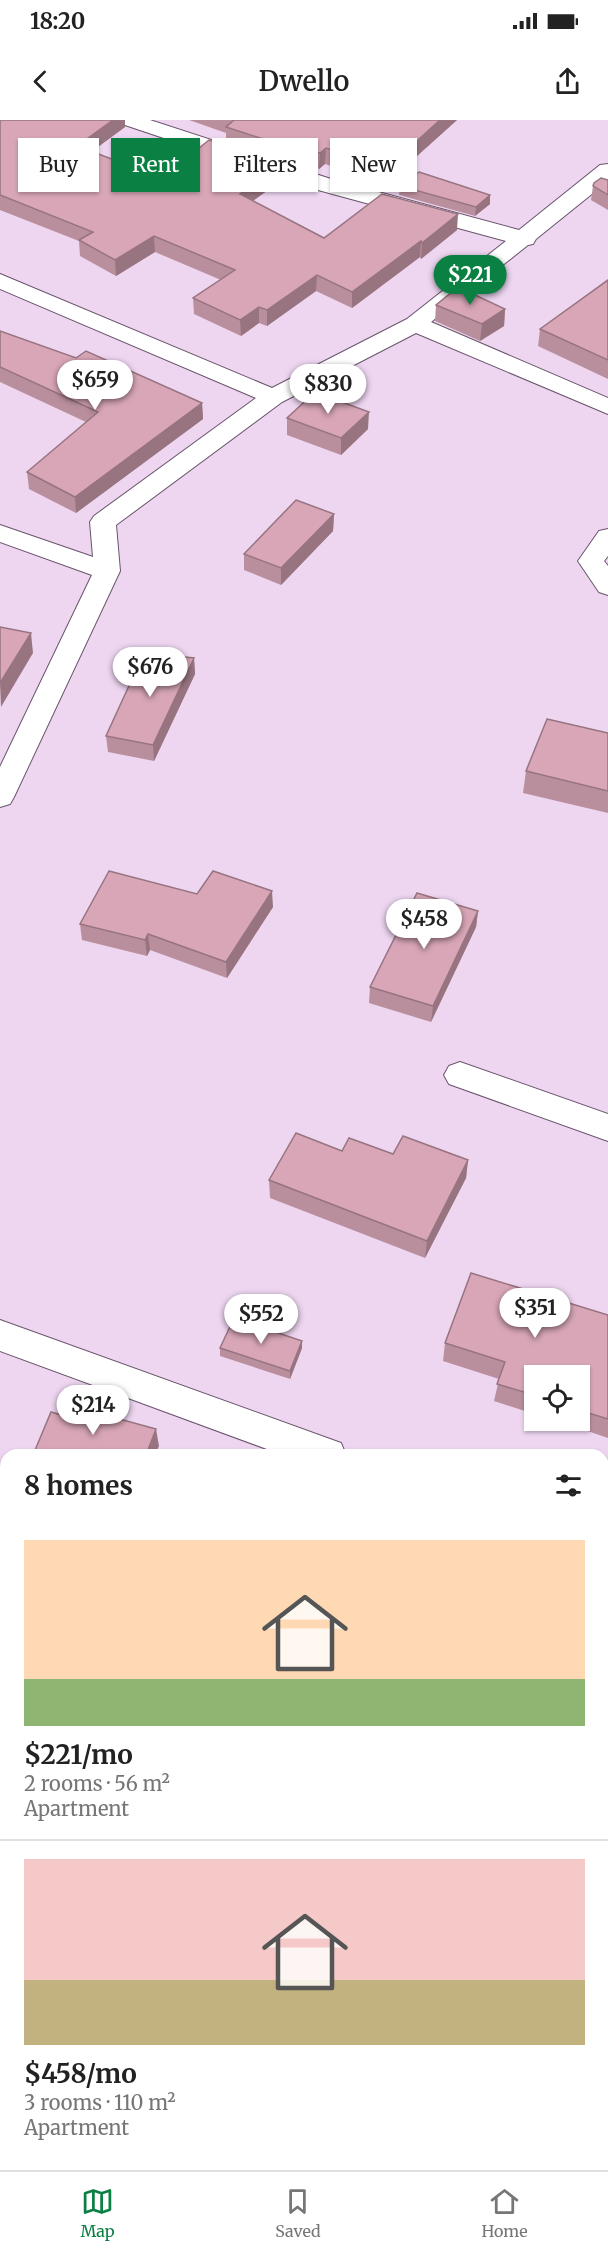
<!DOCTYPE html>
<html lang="en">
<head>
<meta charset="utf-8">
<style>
	body { margin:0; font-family:Merriweather,serif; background:#f2f2f2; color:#222; height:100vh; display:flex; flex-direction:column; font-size:22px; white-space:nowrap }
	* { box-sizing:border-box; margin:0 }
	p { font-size:20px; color:#767676 }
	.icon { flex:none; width:33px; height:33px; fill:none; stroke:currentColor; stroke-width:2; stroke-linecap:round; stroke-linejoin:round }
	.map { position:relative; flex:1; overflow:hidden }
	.side { position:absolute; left:0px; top:1329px; width:609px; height:722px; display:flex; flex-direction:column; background:#fff; border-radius:18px 18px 0 0; box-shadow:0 2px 4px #0004 }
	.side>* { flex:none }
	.guide { position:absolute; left:18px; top:18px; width:573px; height:54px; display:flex; gap:12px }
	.fabs { position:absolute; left:524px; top:1245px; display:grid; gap:12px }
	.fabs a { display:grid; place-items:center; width:66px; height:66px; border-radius:0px; background:#fff; box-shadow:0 2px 4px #0004; font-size:30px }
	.price { position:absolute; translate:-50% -51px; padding:0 14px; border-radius:21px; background:#fff; color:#222; font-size:20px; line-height:39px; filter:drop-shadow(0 2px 3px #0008) }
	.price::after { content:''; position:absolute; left:50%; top:36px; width:18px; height:14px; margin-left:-9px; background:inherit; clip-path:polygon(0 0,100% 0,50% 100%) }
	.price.selected { background:#0b8043; color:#fff }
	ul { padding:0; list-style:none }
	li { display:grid; align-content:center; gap:12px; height:318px; padding:0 24px }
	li+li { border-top:2px solid #e0e0e0 }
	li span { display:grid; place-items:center; height:186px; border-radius:0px; color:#555 }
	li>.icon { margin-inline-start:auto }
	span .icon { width:108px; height:108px; fill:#fffc; stroke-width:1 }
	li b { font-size:26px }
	h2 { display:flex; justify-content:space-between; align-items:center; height:72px; padding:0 24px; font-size:26px }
	.chip { padding:0 21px; border-radius:0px; background:#fff; box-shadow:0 2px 4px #0004; font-size:21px; line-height:54px }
	.chip.selected { background:#0b8043; color:#fff }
	.status { display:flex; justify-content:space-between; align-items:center; height:42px; padding:0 30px; background:#fff; direction:ltr }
	.status svg { height:16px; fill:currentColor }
	header { display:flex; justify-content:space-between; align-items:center; height:78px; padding:0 24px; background:#fff; font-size:27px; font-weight:600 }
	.menu { display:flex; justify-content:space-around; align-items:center; height:84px; border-top:2px solid #e0e0e0; background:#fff; font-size:16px; color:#767676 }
	.menu a { display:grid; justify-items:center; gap:3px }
	.menu .selected { color:#0b8043 }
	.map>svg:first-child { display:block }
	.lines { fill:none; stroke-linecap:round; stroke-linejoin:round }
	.minor-casing { stroke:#69546c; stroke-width:2 }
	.minor { fill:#fff; fill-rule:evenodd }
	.wall { fill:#ba8f9d }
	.shaded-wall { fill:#977480 }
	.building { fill:#d8a6b7; stroke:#977480; stroke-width:1.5 }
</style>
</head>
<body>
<div class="status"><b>18:20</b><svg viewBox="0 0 49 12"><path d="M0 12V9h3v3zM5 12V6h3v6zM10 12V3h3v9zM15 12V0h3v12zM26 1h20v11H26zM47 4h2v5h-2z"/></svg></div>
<header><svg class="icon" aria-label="back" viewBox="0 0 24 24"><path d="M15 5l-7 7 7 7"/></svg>Dwello<svg class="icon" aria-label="share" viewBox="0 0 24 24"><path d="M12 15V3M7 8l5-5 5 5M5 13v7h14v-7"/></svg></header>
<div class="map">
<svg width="608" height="2050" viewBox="0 0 608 2050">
	<rect width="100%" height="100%" fill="#eed6f1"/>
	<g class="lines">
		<defs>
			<g id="minor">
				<path d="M119 0H150L334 60 519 110 600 45 608 44V61L536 119 533 124 528 125 431 202 608 278V294L416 213 282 282 116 405 120 451 14 677 10 684 0 687V647L92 455 0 422V405L93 437 90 402 94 396 256 278 0 169V154L272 268 407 199 506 121 318 70 122 4Z"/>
				<path d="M608 409V436L604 441 608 446V475L599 472 578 441 599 411Z"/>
				<path d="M460 942 608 994V1021L449 964 444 955 449 946Z"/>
				<path d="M0 1200 341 1323 346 1335H283L0 1231Z"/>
				<path d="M603 1417 608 1419V1455L603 1453Z"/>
				<path d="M0 1543 6 1545V1583L0 1581Z"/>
				<path d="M603 1818 608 1820V1862L603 1860Z"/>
				<path d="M410 2044H455L453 2050H407Z"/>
			</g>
		</defs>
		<use href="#minor" class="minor-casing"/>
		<use href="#minor" class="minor"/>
	</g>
	<g class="wall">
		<path d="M0 0 125 7 92 31 162 58 282 60 253 81 324 118 457 110 421 139 420 137 352 188 316 171 267 206 259 203 241 216 194 194 193 178 221 160 155 132 116 156 80 136 79 121 0 90Z"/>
		<path d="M189 0H457L387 63 325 44 319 49 304 44 300 47 226 23V13Z"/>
		<path d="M608 60V90L591 80 593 66Z"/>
		<path d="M400 66 490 75V84L475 96 399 75Z"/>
		<path d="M608 160V259L538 226 540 209Z"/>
		<path d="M436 185 505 189 504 206 480 221 435 201Z"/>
		<path d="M0 211 202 283 203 299 76 393 29 369 27 352 86 302 0 262Z"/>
		<path d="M287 298 368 309 341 335 287 315Z"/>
		<path d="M334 394 333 411 281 465 244 450V434Z"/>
		<path d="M194 538 195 554 154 641 108 632 106 616Z"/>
		<path d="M608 613V693L523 673 526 651Z"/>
		<path d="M197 774 273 787 227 858 150 830 147 836 82 820 80 804Z"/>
		<path d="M478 791 476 807 431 902 369 883 370 867Z"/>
		<path d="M342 1031 468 1040 466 1058 425 1138 270 1078 269 1060Z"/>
		<path d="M608 1195V1318L555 1300H579V1256H534V1294L494 1281 499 1259 443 1241 445 1223Z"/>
		<path d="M220 1228H302L290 1259 220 1236Z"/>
		<path d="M372 2044H391L388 2050H379Z"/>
	</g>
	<g class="shaded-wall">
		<path d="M113 0H125V7L79 41 77 26Z"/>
		<path d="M440 0H457L387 63 388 47Z"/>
		<path d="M304 28V44L300 47V31Z"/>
		<path d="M326 28 325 44 319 49 320 33Z"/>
		<path d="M281 44 282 60 240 90V74Z"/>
		<path d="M490 75V84L475 96 476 87Z"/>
		<path d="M458 94 457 110 421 139 422 123Z"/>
		<path d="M154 116 155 132 116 156 115 140Z"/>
		<path d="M421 121 420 137 352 188V172Z"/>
		<path d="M317 155 316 171 267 206V190Z"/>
		<path d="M259 187V203L241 216 240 200Z"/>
		<path d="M505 189 504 206 480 221 482 204Z"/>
		<path d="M202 283 203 299 76 393 75 377Z"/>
		<path d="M369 292 368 309 341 335V318Z"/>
		<path d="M334 394 333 411 281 465V448Z"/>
		<path d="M31 513 33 533 1 587 0 563Z"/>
		<path d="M194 538 195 554 154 641 153 625Z"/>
		<path d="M272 771 273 787 227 858 226 842Z"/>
		<path d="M478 791 476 807 431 902 433 886Z"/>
		<path d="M148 814 150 830 147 836 145 820Z"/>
		<path d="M468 1040 466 1058 425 1138 427 1121Z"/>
		<path d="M302 1221V1228L290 1259V1251Z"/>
		<path d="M156 1309 159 1326 155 1335H146Z"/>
		<path d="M63 2044H70L68 2050H61Z"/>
	</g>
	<g class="building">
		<path d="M0 0H113L77 26 162 58 209 20 281 44 240 74 324 118 382 74 458 94 422 123 421 121 352 172 317 155 267 190 259 187 240 200 193 178 235 150 154 116 115 140 79 120 93 112 0 75Z"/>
		<path d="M233 0H440L388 47 326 28 320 33 304 28 300 31 226 7 234 0Z"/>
		<path d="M419 52 490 75 476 87 400 66Z"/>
		<path d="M601 58 608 60V75L593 66 594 63Z"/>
		<path d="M608 160V240L540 209Z"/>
		<path d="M458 167 505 189 482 204 436 185Z"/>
		<path d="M0 211 76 238 86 231 202 283 75 377 27 352 98 292 0 247Z"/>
		<path d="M315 272 369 292 341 318 287 298Z"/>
		<path d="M296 380 334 394 281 448 244 434Z"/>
		<path d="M0 507 31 513 0 563Z"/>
		<path d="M144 533 194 538 153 625 106 616Z"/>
		<path d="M547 599 608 613V671L526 651Z"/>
		<path d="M109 751 197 774 213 751 272 771 226 842 148 814 145 820 80 804Z"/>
		<path d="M417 773 478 791 433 886 370 867Z"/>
		<path d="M296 1013 342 1031 349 1018 393 1034 403 1016 468 1040 427 1121 269 1060Z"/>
		<path d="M471 1153 608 1195V1299L579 1290V1256H534V1275L497 1264 505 1242 445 1223Z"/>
		<path d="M234 1198 302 1221 290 1251 220 1228Z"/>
		<path d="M83 1289 156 1309 146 1335H33L51 1292 79 1300Z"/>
		<path d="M0 1866 6 1870V2044H63L61 2050H0Z"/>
		<path d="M376 2044H390L387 2050H384Z"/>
	</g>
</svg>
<div class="fabs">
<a><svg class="icon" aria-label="locate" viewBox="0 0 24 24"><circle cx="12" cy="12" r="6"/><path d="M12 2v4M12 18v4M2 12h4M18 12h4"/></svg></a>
</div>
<b class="price selected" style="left:470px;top:186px">$221</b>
<b class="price" style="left:95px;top:291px">$659</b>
<b class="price" style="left:328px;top:295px">$830</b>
<b class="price" style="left:150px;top:578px">$676</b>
<b class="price" style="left:424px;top:830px">$458</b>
<b class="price" style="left:535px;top:1219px">$351</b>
<b class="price" style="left:261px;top:1225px">$552</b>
<b class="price" style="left:93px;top:1316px">$214</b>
<div class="guide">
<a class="chip">Buy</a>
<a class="chip selected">Rent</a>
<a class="chip">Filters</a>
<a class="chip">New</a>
</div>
<section class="side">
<h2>8 homes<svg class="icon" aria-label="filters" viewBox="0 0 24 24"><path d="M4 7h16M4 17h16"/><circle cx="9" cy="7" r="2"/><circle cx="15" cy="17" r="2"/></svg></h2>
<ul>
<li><span style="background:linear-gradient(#ffd9b3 75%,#8fb573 0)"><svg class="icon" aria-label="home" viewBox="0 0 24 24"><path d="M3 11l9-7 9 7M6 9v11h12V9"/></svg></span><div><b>$221/mo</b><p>2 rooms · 56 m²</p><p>Apartment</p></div></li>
<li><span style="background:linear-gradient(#f6c9c9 65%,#c2b280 0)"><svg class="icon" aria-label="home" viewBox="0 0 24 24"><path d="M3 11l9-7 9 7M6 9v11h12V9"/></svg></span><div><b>$458/mo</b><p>3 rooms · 110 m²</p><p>Apartment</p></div></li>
</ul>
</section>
</div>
<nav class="menu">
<a class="selected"><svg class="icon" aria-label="map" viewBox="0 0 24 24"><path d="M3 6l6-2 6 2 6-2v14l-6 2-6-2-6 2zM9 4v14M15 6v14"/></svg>Map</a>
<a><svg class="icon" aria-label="saved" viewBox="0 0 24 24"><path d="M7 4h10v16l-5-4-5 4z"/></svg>Saved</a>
<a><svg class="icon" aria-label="home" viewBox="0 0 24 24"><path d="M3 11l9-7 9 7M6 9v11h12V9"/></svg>Home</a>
</nav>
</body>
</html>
